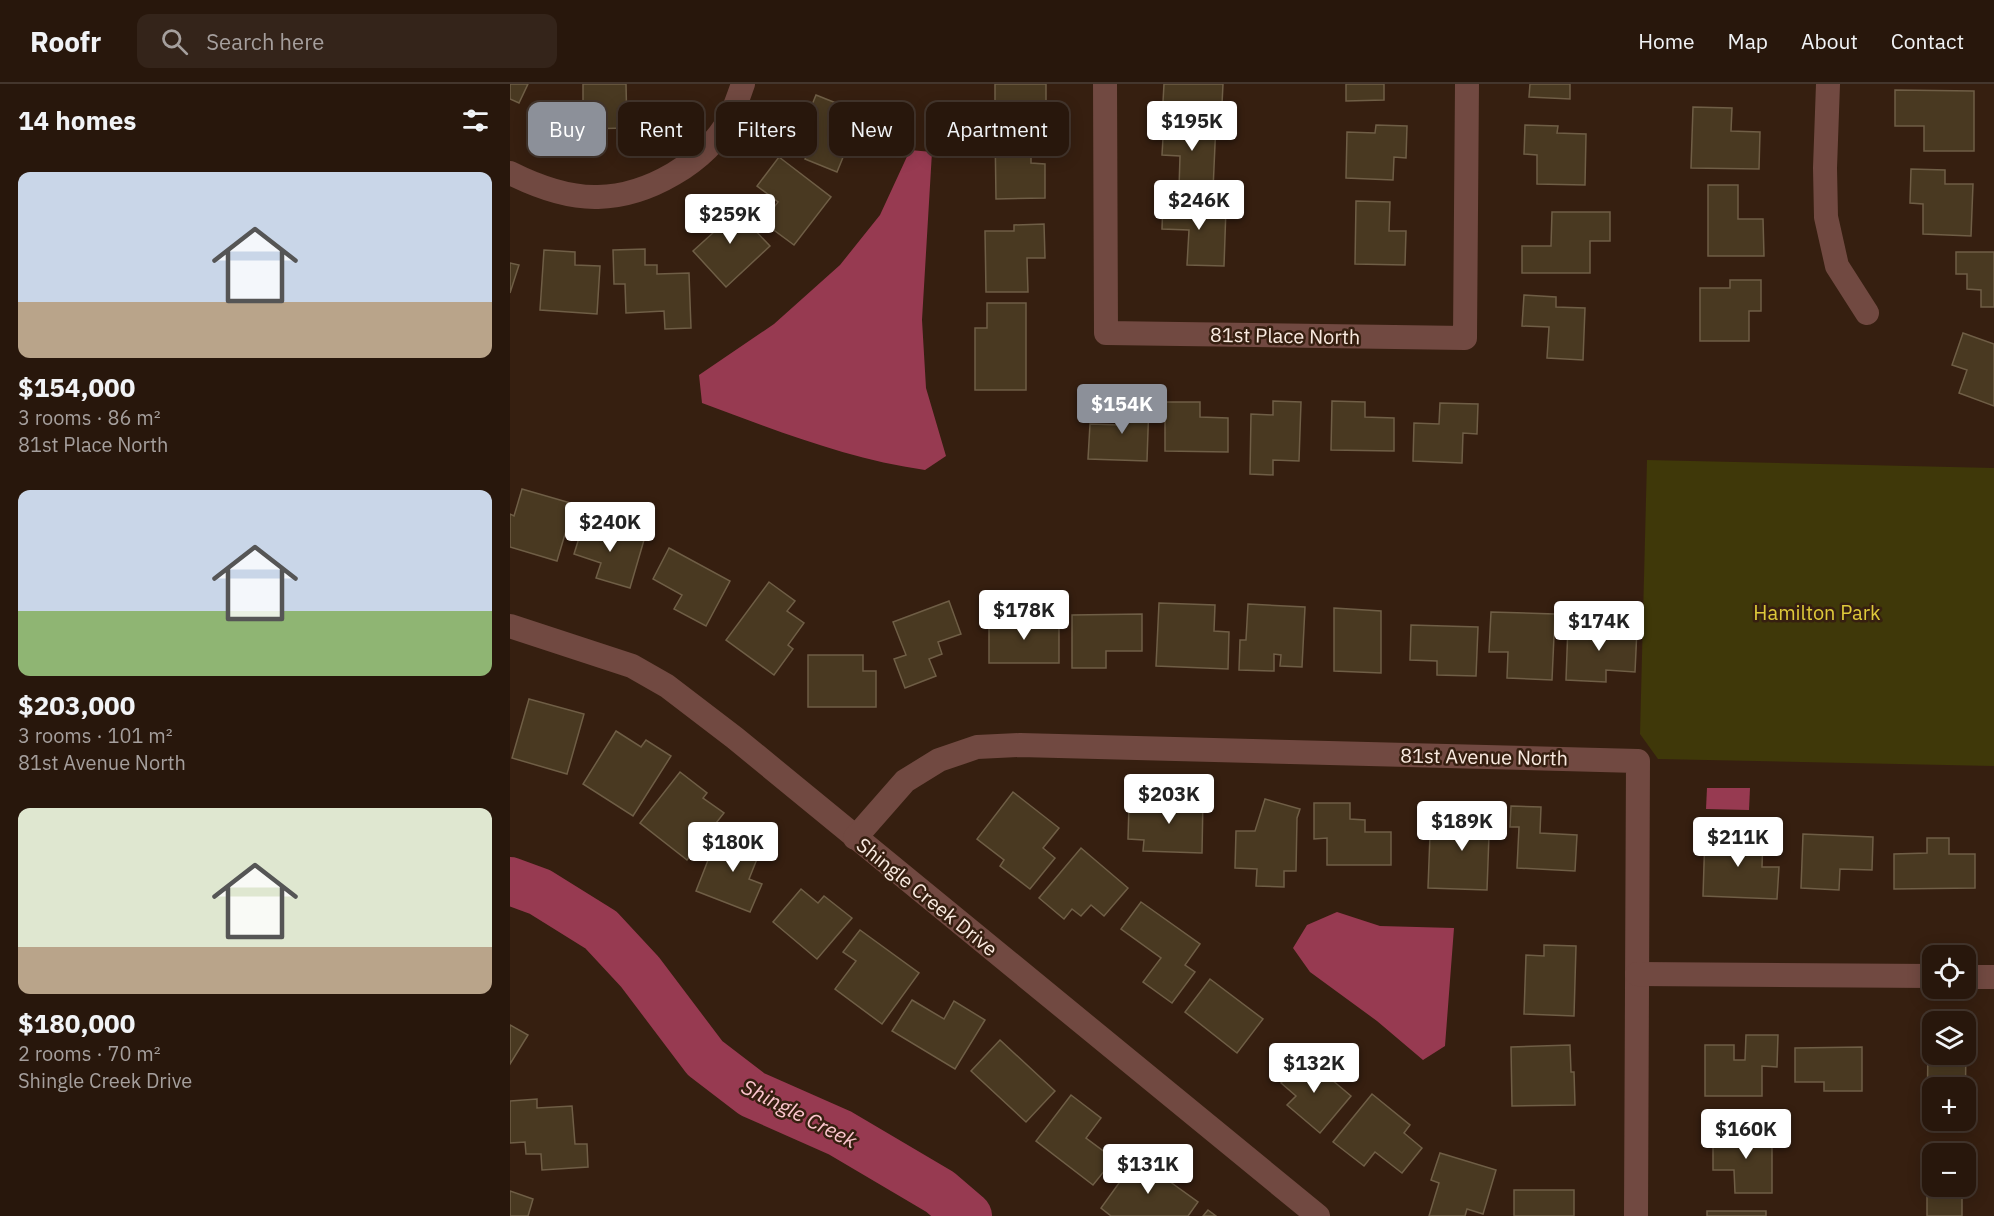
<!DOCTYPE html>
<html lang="en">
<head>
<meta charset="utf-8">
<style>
	body { margin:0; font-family:"IBM Plex Sans",sans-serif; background:#34241a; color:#f1f3f6; height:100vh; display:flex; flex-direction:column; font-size:22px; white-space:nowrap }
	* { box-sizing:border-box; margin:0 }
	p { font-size:20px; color:#a59f9d }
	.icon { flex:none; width:33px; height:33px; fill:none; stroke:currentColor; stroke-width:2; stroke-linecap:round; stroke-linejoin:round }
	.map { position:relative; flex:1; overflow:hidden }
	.sheet { display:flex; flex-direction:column; background:#28170c; width:510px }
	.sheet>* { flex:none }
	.hud { position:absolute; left:18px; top:18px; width:570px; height:54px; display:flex; gap:12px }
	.controls { position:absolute; left:1412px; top:861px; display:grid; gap:12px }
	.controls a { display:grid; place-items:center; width:54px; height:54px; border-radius:12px; background:#28170c; box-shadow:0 3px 15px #0003,0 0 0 2px #44362d; font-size:30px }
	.price { position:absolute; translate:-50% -51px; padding:0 14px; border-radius:6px; background:#fff; color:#222; font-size:20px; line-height:39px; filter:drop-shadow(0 2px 3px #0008) }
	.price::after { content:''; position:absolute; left:50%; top:36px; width:18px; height:14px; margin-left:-9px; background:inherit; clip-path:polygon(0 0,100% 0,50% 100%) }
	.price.active { background:#8c9099; color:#fff }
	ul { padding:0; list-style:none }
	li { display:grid; align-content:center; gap:12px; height:318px; padding:0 18px }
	li span { display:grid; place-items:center; height:186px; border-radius:12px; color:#555 }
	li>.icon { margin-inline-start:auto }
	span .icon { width:108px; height:108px; fill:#fffc; stroke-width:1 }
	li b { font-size:26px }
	h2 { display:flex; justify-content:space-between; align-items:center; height:72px; padding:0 18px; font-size:26px }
	.tag { padding:0 21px; border-radius:12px; background:#28170c; box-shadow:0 3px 15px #0003,0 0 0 2px #44362d; font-size:21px; line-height:54px }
	.tag.active { background:#8c9099; color:#fff }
	header { display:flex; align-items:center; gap:36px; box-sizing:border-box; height:84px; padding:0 30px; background:#28170c; border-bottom:2px solid #44362d }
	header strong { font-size:28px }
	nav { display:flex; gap:33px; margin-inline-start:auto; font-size:21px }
	.search { width:420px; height:54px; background:#34241a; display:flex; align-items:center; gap:15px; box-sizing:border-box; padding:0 21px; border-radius:12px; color:#a59f9d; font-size:22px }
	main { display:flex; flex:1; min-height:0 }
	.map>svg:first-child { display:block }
	.green { fill:#3f3809 }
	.water { fill:#973a51 }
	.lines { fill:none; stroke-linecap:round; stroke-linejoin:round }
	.river { stroke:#973a51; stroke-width:48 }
	.building { fill:#493921; stroke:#6f5e46; stroke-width:1.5; fill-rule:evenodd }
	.street { stroke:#714941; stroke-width:24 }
	.labels { text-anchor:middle; stroke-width:5; stroke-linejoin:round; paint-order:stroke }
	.street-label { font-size:20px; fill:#f9eae0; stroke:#361f10 }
	.park-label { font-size:20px; fill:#dec93a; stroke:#361f10 }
	.water-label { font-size:21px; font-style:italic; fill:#fcc6ce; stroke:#361f10 }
</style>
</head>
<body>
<header>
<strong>Roofr</strong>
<div class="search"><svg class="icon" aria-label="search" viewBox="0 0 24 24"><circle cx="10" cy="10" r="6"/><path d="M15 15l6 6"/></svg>Search here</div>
<nav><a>Home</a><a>Map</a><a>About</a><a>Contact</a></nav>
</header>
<main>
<section class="sheet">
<h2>14 homes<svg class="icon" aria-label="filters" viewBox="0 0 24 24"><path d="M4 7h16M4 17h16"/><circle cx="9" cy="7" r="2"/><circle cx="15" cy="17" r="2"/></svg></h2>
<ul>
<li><span style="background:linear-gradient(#c9d6e8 70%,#b9a48a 0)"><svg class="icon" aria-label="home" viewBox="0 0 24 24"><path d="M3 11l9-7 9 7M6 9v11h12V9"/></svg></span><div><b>$154,000</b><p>3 rooms · 86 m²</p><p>81st Place North</p></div></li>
<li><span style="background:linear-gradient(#c9d6e8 65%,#8fb573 0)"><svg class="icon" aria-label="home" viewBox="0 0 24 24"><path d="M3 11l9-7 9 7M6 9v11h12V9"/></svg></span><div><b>$203,000</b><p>3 rooms · 101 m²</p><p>81st Avenue North</p></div></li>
<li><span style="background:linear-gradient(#dfe7d0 75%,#b9a48a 0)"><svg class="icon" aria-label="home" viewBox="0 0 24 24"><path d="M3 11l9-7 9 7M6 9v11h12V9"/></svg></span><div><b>$180,000</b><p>2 rooms · 70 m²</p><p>Shingle Creek Drive</p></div></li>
</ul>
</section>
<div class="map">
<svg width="1484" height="1132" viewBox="0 0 1484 1132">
	<rect width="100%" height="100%" fill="#361f10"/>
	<path class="green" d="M1137 376 1484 384V682L1148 675 1130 650Z"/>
	<g class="water">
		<path d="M400 66 422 68 412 236 416 304 436 372 415 386C338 375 265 346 192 319L189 291 264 240 330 181 370 131Z"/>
		<path d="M1197 704H1240L1239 726 1196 725Z"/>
		<path d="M827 828 870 842 944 844 935 962 913 976 867 937 800 888 783 864 797 841Z"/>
	</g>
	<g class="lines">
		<path class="river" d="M0 797 30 808 91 846 130 888 195 974 242 1010 330 1049 430 1108 458 1132"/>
	</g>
	<g class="building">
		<path d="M0 0H18L9 19 0 15Z"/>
		<path d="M73 0H116L117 44 73 45Z"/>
		<rect x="485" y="0" width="51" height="28"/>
		<path d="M654 0H713L712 20 653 18Z"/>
		<path d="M836 0H874V16L836 17Z"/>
		<path d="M1020 0H1060V15L1019 13Z"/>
		<path d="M1385 6 1464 7V67H1414V42H1385Z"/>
		<path d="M306 11 351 29 327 88 295 75 306 48 293 43Z"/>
		<path d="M1183 23 1222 24 1221 47 1250 48 1249 85 1181 84Z"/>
		<path d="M654 36 706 38 703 106 669 105 670 72 652 71Z"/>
		<path d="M866 41 897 42 896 74 884 73 883 96 836 94 837 48 865 49Z"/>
		<path d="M1015 41 1048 42 1047 49 1076 50 1075 101 1027 100V71L1014 70Z"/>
		<path d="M485 46H521V79L535 80V114L486 115Z"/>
		<path d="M269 73 321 113 284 161 253 138 268 118 247 102Z"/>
		<path d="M1401 85 1435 86V100H1463L1461 152 1413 150V120L1400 119Z"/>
		<path d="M1198 101H1228V135H1253L1254 172H1198Z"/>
		<path d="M653 116H675L674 123 716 124 714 182 677 181 679 146 652 145Z"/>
		<path d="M846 117 880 118 879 147H896L895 181 845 180Z"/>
		<path d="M218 118 260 162 216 203 183 167 205 147 196 138Z"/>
		<path d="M1042 128H1100V157H1080V189H1012V162H1041Z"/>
		<path d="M534 140 535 174H517L518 208H476L475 147H504V141Z"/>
		<path d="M135 165V181H147V190L179 189 181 244 155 245 154 227 116 229 115 200H104L103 166Z"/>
		<path d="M34 166 65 168V181L90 182 87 230 30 226Z"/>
		<path d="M1446 168H1484V223H1471V206L1457 205V190H1446Z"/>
		<path d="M0 179 9 181 0 209Z"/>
		<path d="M1220 196H1251V227H1239V257H1190V204H1220Z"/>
		<path d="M1014 211 1046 213V223L1075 224 1073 276 1037 274 1039 243 1012 242Z"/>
		<path d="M477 219H516V306H465V244H477Z"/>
		<path d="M1453 249 1484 260V322L1449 309 1457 286 1442 281Z"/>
		<path d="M612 316 639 317 637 377 578 375 580 340 610 341Z"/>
		<path d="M763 317 791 318 789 377 763 376V391L740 390 741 330 763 331Z"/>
		<path d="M822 317 855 318V333L884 334V367L821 366Z"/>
		<path d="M655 318H690V333L718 334V368L655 367Z"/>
		<path d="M930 319 968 320 967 350 953 349 952 379 903 377 904 339 929 340Z"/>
		<path d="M12 405 64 420 47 477 0 463V430L4 432Z"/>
		<path d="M74 438 134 456 120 504 86 494 91 479 64 470Z"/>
		<path d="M159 464 220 497 196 542 164 525 172 511 143 495Z"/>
		<path d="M259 498 285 517 277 527 294 539 278 561 283 565 264 591 216 556Z"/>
		<path d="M439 517 451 550 428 558 432 570 419 575 426 592 395 604 384 575 396 571 383 538Z"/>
		<path d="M649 519 705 521 704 547 719 548 718 585 646 582Z"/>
		<path d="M738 520 795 523 792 583 770 582 771 571 764 570V587L729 586 730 556H736Z"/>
		<path d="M824 524 871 527V589L824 587Z"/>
		<path d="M981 528 1045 530 1042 596 997 594 998 568H979Z"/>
		<path d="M632 530V567H596V584H562V531Z"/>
		<path d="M479 535 549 536V579H479Z"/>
		<path d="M901 541 968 543 966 592 927 591V577L900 576Z"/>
		<path d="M1058 541 1127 545 1125 588 1096 586V598L1056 596Z"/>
		<path d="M298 571H353V587H366V623H298Z"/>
		<path d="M19 615 74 630 57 690 2 674Z"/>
		<path d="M106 647 131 663 136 656 161 672 123 732 73 700Z"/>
		<path d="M170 688 197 709 193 714 214 729 177 776 130 739Z"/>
		<path d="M503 708 549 744 533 764 545 774 520 805 490 782 494 776 467 755Z"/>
		<path d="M655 711 693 713 692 769 633 767 634 756 618 755 619 720 654 722Z"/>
		<path d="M755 715 790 725 787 734 786 787H774V803L746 802 747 785 725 784 726 747H745Z"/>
		<path d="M804 719H840V735L855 736V748H881V781H817V754L804 755Z"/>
		<path d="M1001 722 1031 723 1030 749 1067 751 1065 787 1007 784 1009 743H1000Z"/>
		<path d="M944 723 980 724 977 806 918 804 920 751 943 752Z"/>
		<path d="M221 748 253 760 239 795 252 800 240 828 186 807 202 766 213 770Z"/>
		<path d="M1195 749 1253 751 1252 783H1269L1267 815 1193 812Z"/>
		<path d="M1293 750 1363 753 1362 786 1330 785 1329 806 1291 804Z"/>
		<path d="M1417 754H1439V770H1465V804L1384 805V770L1417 769Z"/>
		<path d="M571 764 618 804 594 832 581 821 571 832 562 825 554 835 529 814Z"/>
		<path d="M291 805 308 819 314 812 342 834 307 875 263 838Z"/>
		<path d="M631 818 690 860 675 881 685 888 662 919 633 898 651 874 611 845Z"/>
		<path d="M350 846 409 889 372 940 325 905 346 877 333 868Z"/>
		<path d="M1034 861 1066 862 1064 932 1014 930 1016 871 1034 872Z"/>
		<path d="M700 895 753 935 727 969 675 928Z"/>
		<path d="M402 916 434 935 444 917 475 936 445 985 382 947Z"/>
		<path d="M0 941 18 951 0 980Z"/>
		<path d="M1236 951H1268L1267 983 1252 982V1012H1195V961H1224V976H1235Z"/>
		<path d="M490 956 545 1007 516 1038 461 987Z"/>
		<path d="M1418 957H1422V970H1455L1456 957 1455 1046H1417ZM1422 1004H1455V1036H1422Z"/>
		<path d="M1060 961 1061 988H1064L1065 1021 1002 1022 1001 963Z"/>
		<path d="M1352 963V1007H1314V998H1285V964Z"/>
		<path d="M794 972 841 1012 810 1049 777 1021 786 1012 771 999Z"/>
		<path d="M862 1010 900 1041 894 1049 912 1064 892 1089 865 1068 854 1082 823 1058Z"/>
		<path d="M561 1011 591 1034 576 1054 604 1075 583 1101 526 1057Z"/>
		<path d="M27 1015V1024L62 1022 65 1060H77L78 1083 32 1086 31 1070H16L15 1058 0 1059V1017Z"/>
		<path d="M1203 1049H1262V1109H1225L1224 1086H1203Z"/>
		<path d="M930 1069 986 1086 973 1130 957 1125 955 1132H919L929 1099 921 1096Z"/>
		<path d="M627 1074 688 1118 678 1132H601L591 1124Z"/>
		<path d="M1417 1074H1422V1102H1452V1132H1417Z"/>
		<rect x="1004" y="1106" width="60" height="26"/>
		<path d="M0 1107 23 1115 18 1132H0Z"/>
		<path d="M698 1126 706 1132H693Z"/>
		<rect x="1197" y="1127" width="59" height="5"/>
	</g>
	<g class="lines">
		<g class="street">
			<path d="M595 0 596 249 955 254 957 0"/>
			<path d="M1318 0 1315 84 1316 133 1327 182 1357 229"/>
			<path d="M0 89C26 102 58 114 88 113 137 112 196 79 220 34 225 23 229 11 233 0"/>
			<path d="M0 542 122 582 157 602 225 654 808 1132"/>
			<path d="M345 754 395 697 429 676 467 663 510 661 1128 677 1126 1132"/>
			<path d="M1127 890 1422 892"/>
			<path d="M1455 893H1484"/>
		</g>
	</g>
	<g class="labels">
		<g class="street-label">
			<text transform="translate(775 252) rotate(1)" y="7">81st Place North</text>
			<text transform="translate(974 673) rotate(1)" y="7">81st Avenue North</text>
			<text transform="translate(417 813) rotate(39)" y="7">Shingle Creek Drive</text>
		</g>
		<g class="park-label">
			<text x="1307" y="536">Hamilton Park</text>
		</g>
		<g class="water-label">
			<text transform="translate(289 1030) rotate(27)" y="7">Shingle Creek</text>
		</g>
	</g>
</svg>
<div class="controls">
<a><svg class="icon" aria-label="locate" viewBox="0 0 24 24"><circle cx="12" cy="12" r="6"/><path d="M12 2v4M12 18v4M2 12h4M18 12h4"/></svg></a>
<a><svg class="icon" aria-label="layers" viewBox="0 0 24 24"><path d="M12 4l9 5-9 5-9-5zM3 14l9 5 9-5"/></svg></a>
<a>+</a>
<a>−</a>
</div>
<b class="price" style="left:682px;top:68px">$195K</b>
<b class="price" style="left:689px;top:147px">$246K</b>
<b class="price" style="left:220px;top:161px">$259K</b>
<b class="price active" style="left:612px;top:351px">$154K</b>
<b class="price" style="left:100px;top:469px">$240K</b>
<b class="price" style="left:514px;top:557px">$178K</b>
<b class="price" style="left:1089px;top:568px">$174K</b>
<b class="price" style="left:659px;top:741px">$203K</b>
<b class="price" style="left:952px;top:768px">$189K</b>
<b class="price" style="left:1228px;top:784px">$211K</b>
<b class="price" style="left:223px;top:789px">$180K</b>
<b class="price" style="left:804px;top:1010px">$132K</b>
<b class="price" style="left:1236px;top:1076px">$160K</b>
<b class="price" style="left:638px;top:1111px">$131K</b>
<div class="hud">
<a class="tag active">Buy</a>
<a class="tag">Rent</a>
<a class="tag">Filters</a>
<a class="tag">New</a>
<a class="tag">Apartment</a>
</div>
</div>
</main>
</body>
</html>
